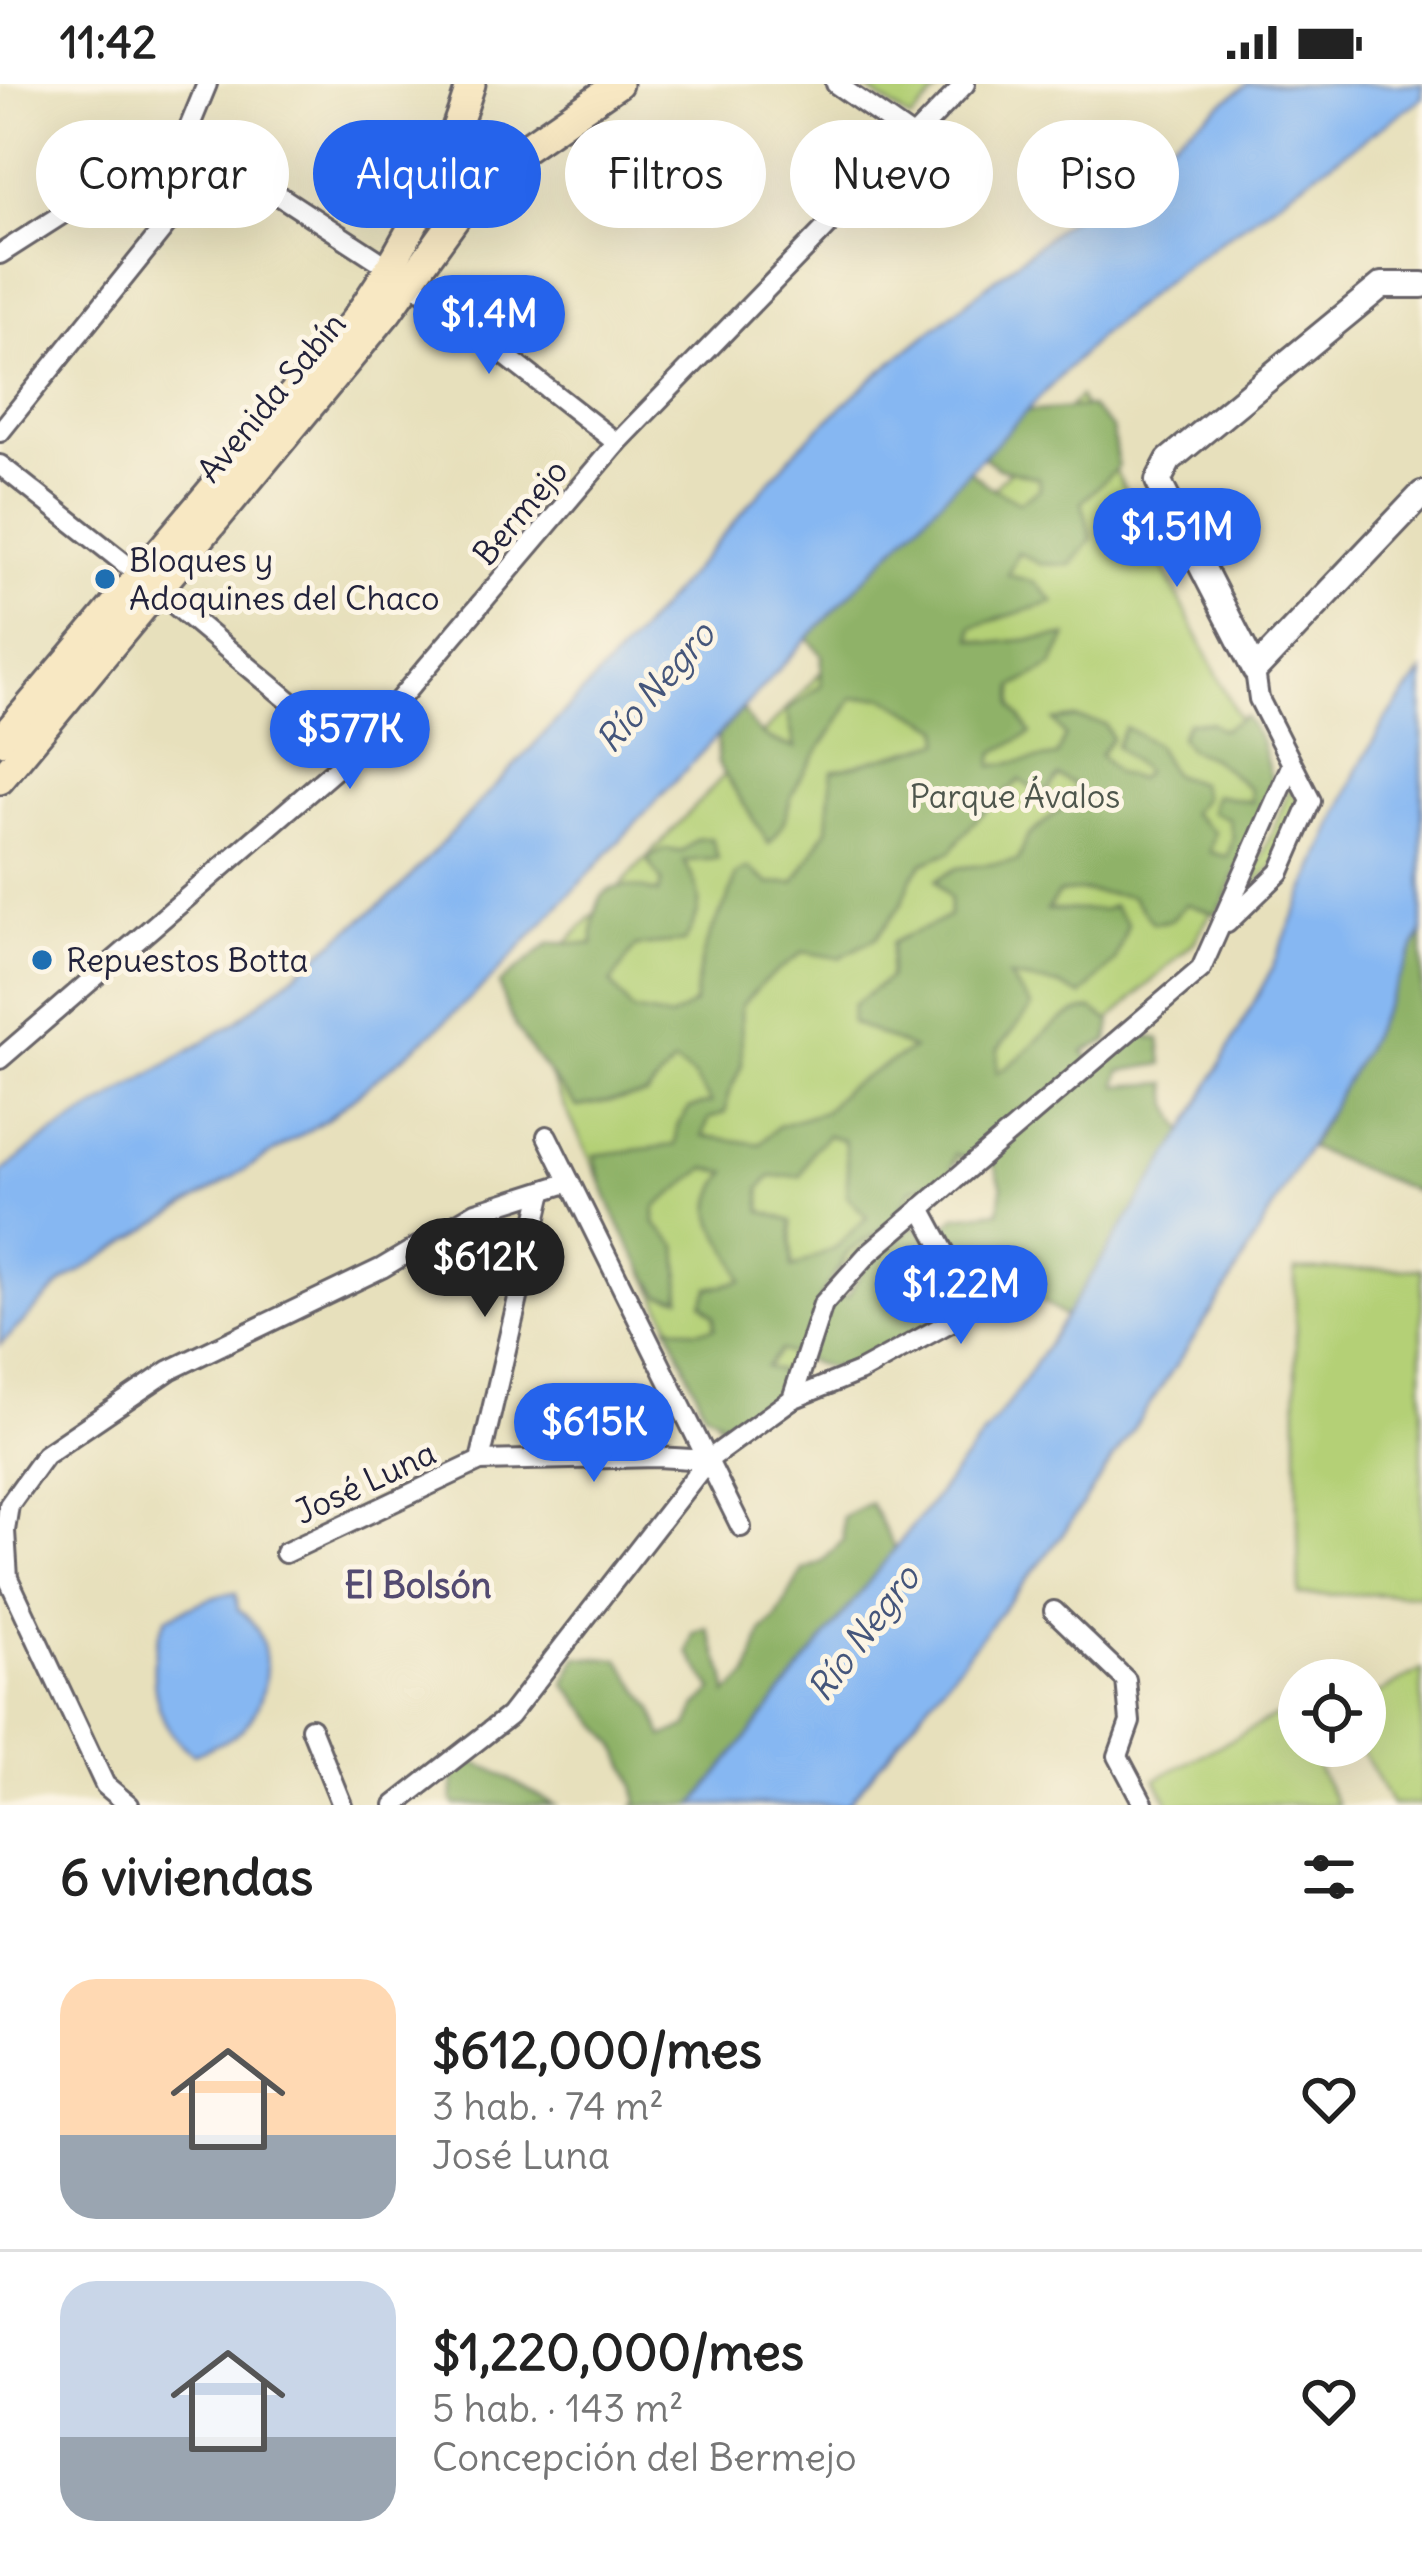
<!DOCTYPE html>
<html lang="es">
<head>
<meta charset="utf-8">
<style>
	body { margin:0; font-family:Delius,sans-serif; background:#f2f2f2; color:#222; height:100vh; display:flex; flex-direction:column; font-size:45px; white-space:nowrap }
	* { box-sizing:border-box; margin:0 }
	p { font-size:39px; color:#767676 }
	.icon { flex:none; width:66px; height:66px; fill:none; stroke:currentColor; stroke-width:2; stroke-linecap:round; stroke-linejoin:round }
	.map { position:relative; height:1721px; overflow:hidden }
	.sheet { display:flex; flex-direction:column; background:#fff; flex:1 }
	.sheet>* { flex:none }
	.hud { position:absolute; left:36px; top:36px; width:1350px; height:108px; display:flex; gap:24px }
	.buttons { position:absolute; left:1278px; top:1575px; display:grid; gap:24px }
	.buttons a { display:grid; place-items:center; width:108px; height:108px; border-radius:50%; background:#fff; box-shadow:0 12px 48px #0002; font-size:60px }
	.price { position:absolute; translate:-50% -102px; padding:0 27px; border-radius:42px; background:#2563eb; color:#fff; font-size:39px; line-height:78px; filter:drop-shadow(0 3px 6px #0008) }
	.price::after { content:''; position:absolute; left:50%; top:72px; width:36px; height:27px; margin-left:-18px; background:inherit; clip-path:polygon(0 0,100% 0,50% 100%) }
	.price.selected { background:#222; color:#fff }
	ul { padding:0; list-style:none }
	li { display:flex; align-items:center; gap:36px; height:300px; padding:0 60px }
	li+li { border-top:3px solid #e0e0e0 }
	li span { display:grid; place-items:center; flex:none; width:336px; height:240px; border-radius:36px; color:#555 }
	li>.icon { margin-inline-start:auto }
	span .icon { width:144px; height:144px; fill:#fffc; stroke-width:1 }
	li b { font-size:51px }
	h2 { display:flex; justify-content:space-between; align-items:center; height:144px; padding:0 60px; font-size:51px }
	.chip { padding:0 42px; border-radius:54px; background:#fff; box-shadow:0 12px 48px #0002; font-size:42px; line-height:108px }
	.chip.selected { background:#2563eb; color:#fff }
	.status { display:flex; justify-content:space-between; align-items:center; height:84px; padding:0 60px; background:#fff; direction:ltr }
	.status svg { height:33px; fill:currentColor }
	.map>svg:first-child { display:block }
	.green { fill:#b4d076; stroke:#6b7958; stroke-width:3 }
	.forest { fill:#8fb267; stroke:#586a51; stroke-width:3; fill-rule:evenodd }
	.water { fill:#86b7f2; stroke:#546c96; stroke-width:3 }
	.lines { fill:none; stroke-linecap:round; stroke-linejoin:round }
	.minor-casing { stroke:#676468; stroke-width:24 }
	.tertiary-casing { stroke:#676468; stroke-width:30 }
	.secondary-casing { stroke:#676468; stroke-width:33 }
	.minor { stroke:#fff; stroke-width:18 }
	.tertiary { stroke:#fff; stroke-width:24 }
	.secondary { stroke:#f8e8c3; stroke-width:27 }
	.poi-dot { fill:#1f6fb2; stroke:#fcf5e5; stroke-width:4.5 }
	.labels { text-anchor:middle; stroke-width:10; stroke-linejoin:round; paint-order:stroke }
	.street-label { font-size:33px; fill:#22223b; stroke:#fcf5e5 }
	.poi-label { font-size:33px; fill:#22223b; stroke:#fcf5e5; text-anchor:start }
	.park-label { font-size:33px; fill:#4e564d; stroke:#fcf5e5 }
	.water-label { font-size:36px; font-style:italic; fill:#45567b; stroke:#fcf5e5 }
	.neighbourhood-label { font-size:36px; font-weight:bold; fill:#544b71; stroke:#fcf5e5 }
</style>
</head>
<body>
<div class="status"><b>11:42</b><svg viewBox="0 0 49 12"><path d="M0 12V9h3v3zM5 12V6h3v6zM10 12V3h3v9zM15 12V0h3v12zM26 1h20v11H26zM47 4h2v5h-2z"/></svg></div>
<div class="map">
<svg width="1422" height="1721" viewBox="0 0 1422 1721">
	<rect width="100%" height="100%" fill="#fcf5e5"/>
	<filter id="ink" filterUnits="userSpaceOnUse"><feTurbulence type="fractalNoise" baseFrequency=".00833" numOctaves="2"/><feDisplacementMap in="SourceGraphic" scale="24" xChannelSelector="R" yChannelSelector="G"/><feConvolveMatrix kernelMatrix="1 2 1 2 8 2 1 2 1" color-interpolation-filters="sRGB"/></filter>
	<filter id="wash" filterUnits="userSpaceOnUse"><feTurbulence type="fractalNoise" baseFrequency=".004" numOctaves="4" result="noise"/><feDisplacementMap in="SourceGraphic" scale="48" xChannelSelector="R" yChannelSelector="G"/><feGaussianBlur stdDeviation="2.7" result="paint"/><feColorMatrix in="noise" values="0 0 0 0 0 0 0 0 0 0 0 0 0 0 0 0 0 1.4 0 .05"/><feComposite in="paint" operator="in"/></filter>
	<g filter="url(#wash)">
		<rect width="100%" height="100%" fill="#e7e0bc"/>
		<g class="green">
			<path d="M860 0H945L911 36Z"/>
			<path d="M1079 313 1270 697 1214 824 1194 858 811 1213 785 1304 723 1350 513 916Z"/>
			<path d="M1291 702 1301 723 1273 782 1248 808Z"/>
			<path d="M1422 1185V1510L1299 1511 1295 1186Z"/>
			<path d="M1422 1586V1721H1391L1359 1662H1365V1617Z"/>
			<path d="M1287 1626 1299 1649V1662H1306L1338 1721H1170L1156 1695Z"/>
		</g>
		<g class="forest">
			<path d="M1090 323 1112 344 1118 383 1082 418 1092 455 1071 481 1040 480 1018 468 1008 491 1035 498 1054 518 972 543V555L991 559 1067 552 1052 582 1014 603 1013 622 1031 649 994 669 992 682 1057 672 1065 652 1054 637 1075 634 1105 640 1112 654 1100 671 1116 689 1137 695 1145 688 1116 662 1125 643 1155 660 1172 690 1199 699 1204 714 1191 729 1215 748 1210 768 1228 773 1233 753 1229 735 1211 728 1215 711 1251 718 1250 705 1212 674 1189 665 1180 653 1188 638H1210L1222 646 1245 632 1261 657 1272 698 1225 816 1216 830 1187 820 1170 837 1153 839 1131 812 1079 807 1059 809 1047 826H1103L1113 822 1128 840 1115 877 1081 912 1059 901 1009 893 1032 923 998 965 997 989C1034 970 1048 930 1092 925L1111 938 1108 957 1083 967 1090 976 1133 950 1160 955 1163 980 1120 987 1117 1002 1168 999 1170 1021 1184 1048 1065 1233 1030 1208 1027 1166 1007 1162 983 1180 959 1166 945 1143 956 1132 999 1127 1002 1103 995 1082 955 1070 950 1092 911 1105 896 1135 848 1168 821 1213 848 1212 863 1185 915 1141C936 1169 951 1189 951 1225L859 1284 825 1283 780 1266 766 1283 786 1289 784 1310 766 1323 723 1338 704 1327 668 1241 695 1247 714 1244V1232L702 1219 709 1204 742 1197C731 1151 689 1138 727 1088L706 1084 655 1124V1140L678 1162 681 1214 660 1211C630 1165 607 1124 594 1071L676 1061 677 1042 689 1024 711 1018 693 992 674 979 646 1011 577 1023C545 985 511 949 499 900L550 859 593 860C592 808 606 792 658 809L662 798 647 775 665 765 682 768 697 755 712 754 718 775 684 777C703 812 705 823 684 858L636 862 611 899 632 927 670 934 694 920C697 897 700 875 709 853 718 831 731 815 736 790L749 784 770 800 795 798 827 745 832 687 942 658 941 644 884 613 852 614C836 647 809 674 794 707 784 730 788 740 769 760L717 678 718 652 743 625C754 651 770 657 795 664L787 627 821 601 822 571 808 554 968 385 987 401 1019 418 1040 405 1038 394 999 384 981 372 1022 328ZM1058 692 1075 701V713L1027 753 1018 777 957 784 936 796 950 815 949 832C930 845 911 847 892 859L889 894 853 921 851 938 913 965 847 1003 824 1028 778 1042 760 1060 703 1052 709 1035 726 1028 728 1011 742 981 741 922 763 898 803 868 839 874 876 854 902 820 912 793 923 779 950 768 972 740 1020 696 1035 706 1048 707ZM828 1051 844 1056 848 1088 846 1111 867 1133 836 1163 792 1184 791 1137 762 1127 760 1104 770 1093 801 1092 813 1066Z"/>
			<path d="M1422 848V1107L1417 1108 1310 1064Z"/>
			<path d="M870 1419 895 1465 694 1721H635L638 1717C625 1659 600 1644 565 1600L577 1573 619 1575 653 1625 663 1653 688 1642 697 1622 713 1606 688 1568 693 1549 707 1544 726 1594 727 1610 748 1592 762 1547 775 1536 803 1486 821 1479 843 1456 842 1433Z"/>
			<path d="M456 1672 491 1685 555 1721H455L452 1716Z"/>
		</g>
		<g class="water">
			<path d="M1248 0H1422V14L1178 187 1101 250 820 541 490 896 430 951 327 1035 64 1197 0 1261V1090L37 1060 233 940 397 807 634 554 801 361 874 293 1117 97Z"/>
			<path d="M1422 588V848L1362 969 1224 1209 1062 1451 847 1721H694L1013 1314 1184 1048 1268 892 1358 685 1385 637Z"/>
			<path d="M236 1509 238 1526C276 1548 272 1613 244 1643 233 1656 209 1663 194 1670 151 1645 143 1574 167 1533 191 1524 210 1511 236 1509Z"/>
		</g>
	</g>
	<g filter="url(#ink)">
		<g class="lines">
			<defs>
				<g id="minor">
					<path d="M836 0 915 55 968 98"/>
					<path d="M186 51 410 197 617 359"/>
					<path d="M186 51 207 0"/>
					<path d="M0 170 186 51"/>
					<path d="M0 348 220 74"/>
					<path d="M0 381 133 486 353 670"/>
					<path d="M1227 839 1280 788 1311 717 1259 615 1255 586"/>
					<path d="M0 975 353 670 617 359 965 0"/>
					<path d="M547 1052 741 1443"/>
					<path d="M792 1315 859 1288 958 1234 968 1211 921 1124"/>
					<path d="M480 1377 543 1107"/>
					<path d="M285 1469 480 1377 657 1373 708 1376"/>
					<path d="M1054 1527 1126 1596 1130 1638 1118 1672 1144 1721"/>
					<path d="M311 1644 342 1721"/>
					<path d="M129 1721 105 1701 8 1494 5 1447 9 1421 45 1371 170 1286 382 1184 476 1128 570 1098"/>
					<path d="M395 1721 509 1632 708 1376 792 1315 823 1220 869 1169 1201 885 1291 682"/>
				</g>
				<path id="tertiary" d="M1422 201H1382L1169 376 1158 397 1255 586 1422 410"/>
				<g id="secondary">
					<path d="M0 657 354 237C405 166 445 84 471 0"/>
					<path d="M0 696 387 229 470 114 512 73 618 0"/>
				</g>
			</defs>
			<use href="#minor" class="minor-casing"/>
			<use href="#tertiary" class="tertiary-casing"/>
			<use href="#secondary" class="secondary-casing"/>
			<use href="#minor" class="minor"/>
			<use href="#tertiary" class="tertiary"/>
			<use href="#secondary" class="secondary"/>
		</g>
	</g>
	<g class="poi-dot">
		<circle cx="105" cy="495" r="12"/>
		<circle cx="42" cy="876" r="12"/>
	</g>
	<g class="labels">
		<g class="street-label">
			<text transform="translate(271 313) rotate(-50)" y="12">Avenida Sabín</text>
			<text transform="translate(520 428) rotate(-50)" y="12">Bermejo</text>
			<text transform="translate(365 1398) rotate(-25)" y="12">José Luna</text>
		</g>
		<g class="poi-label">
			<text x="129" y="488">Bloques y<tspan x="129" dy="38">Adoquines del Chaco</tspan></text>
			<text x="66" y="888">Repuestos Botta</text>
		</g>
		<g class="park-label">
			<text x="1015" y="724">Parque Ávalos</text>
		</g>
		<g class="water-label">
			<text transform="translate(655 603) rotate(-49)" y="13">Río Negro</text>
			<text transform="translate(863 1549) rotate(-53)" y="13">Río Negro</text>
		</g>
		<g class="neighbourhood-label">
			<text x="418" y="1514">El Bolsón</text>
		</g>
	</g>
</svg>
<div class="buttons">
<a><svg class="icon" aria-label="locate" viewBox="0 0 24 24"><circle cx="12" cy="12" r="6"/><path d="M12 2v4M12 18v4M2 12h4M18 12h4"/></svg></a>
</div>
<b class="price" style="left:489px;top:293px">$1.4M</b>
<b class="price" style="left:1177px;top:506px">$1.51M</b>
<b class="price" style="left:350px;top:708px">$577K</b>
<b class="price selected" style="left:485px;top:1236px">$612K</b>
<b class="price" style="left:961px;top:1263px">$1.22M</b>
<b class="price" style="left:594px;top:1401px">$615K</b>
<div class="hud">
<a class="chip">Comprar</a>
<a class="chip selected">Alquilar</a>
<a class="chip">Filtros</a>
<a class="chip">Nuevo</a>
<a class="chip">Piso</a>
</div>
</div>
<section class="sheet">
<h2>6 viviendas<svg class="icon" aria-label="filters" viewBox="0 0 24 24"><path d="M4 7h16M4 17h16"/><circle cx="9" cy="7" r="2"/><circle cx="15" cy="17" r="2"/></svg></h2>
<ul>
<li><span style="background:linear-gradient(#ffd9b3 65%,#9aa5b1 0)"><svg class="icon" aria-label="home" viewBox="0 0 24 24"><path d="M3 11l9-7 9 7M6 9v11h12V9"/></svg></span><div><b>$612,000/mes</b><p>3 hab. · 74 m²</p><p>José Luna</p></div><svg class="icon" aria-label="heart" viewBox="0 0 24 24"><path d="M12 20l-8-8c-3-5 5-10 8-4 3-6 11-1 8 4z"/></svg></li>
<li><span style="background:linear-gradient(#c9d6e8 65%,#9aa5b1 0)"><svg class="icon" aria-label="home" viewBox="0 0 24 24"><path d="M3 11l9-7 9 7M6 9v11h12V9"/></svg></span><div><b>$1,220,000/mes</b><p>5 hab. · 143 m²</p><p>Concepción del Bermejo</p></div><svg class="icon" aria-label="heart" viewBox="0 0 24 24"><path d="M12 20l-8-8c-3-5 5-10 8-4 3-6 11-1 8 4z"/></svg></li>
</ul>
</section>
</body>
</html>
